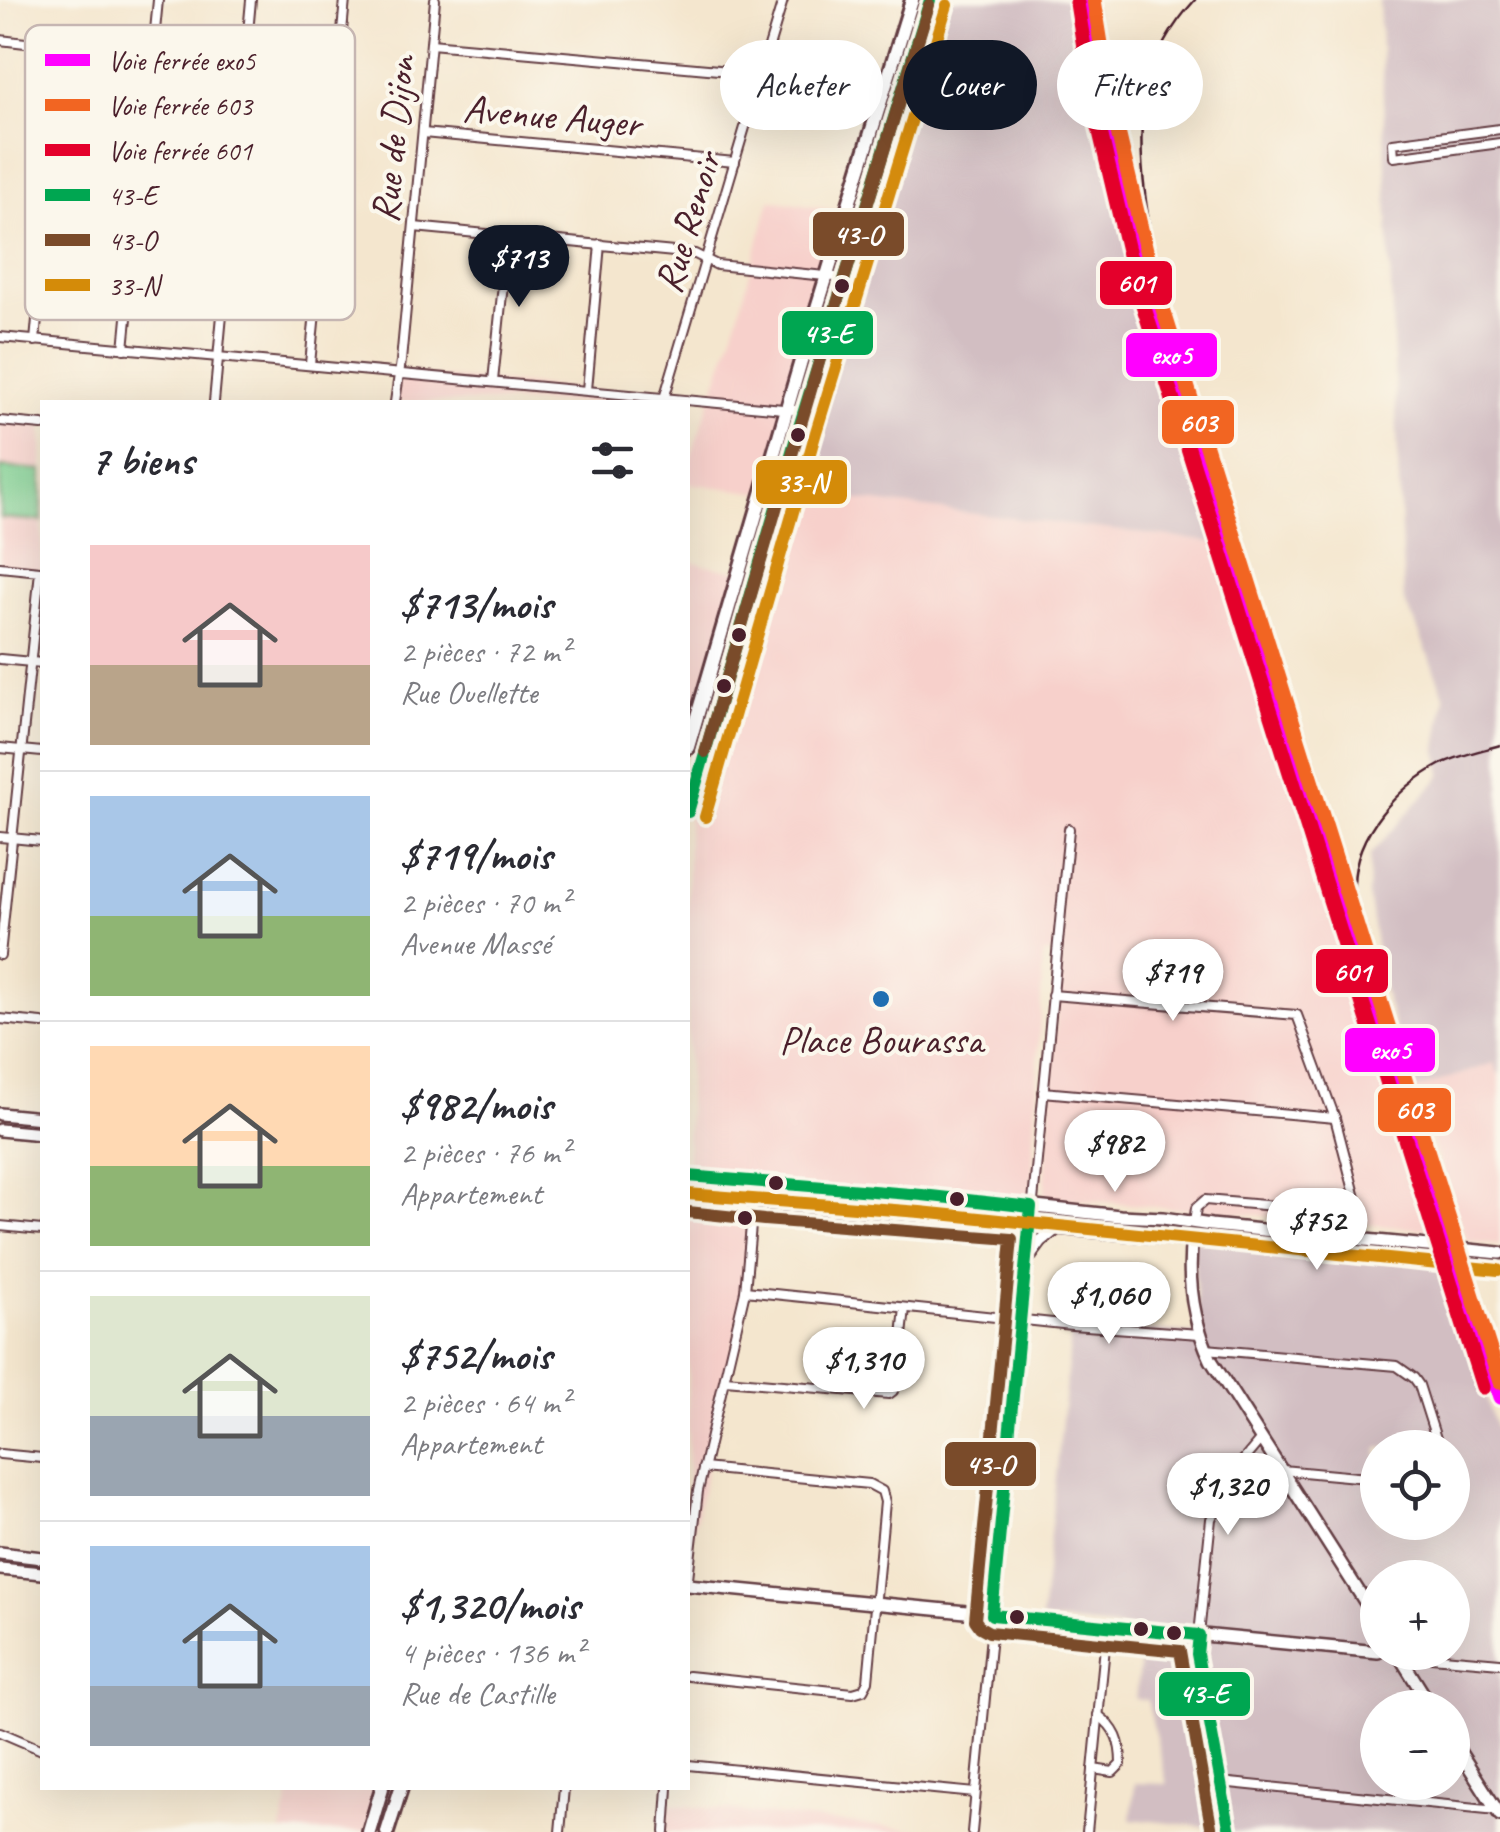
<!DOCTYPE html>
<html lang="fr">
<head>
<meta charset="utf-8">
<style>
	body { margin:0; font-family:Caveat,sans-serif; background:#f7f7f7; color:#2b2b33; height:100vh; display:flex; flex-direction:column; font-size:38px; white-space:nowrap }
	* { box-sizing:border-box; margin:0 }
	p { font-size:32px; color:#7c7c81 }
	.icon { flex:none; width:55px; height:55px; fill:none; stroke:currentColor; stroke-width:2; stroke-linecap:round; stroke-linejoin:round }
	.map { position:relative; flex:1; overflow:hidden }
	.sheet { position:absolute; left:40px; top:400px; width:650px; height:1390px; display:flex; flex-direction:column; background:#fff; border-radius:0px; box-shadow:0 10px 40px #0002 }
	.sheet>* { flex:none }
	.top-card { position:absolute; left:720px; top:40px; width:630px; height:90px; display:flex; gap:20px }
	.buttons { position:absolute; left:1360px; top:1430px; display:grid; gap:20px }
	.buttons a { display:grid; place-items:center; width:110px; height:110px; border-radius:50%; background:#fff; box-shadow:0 10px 40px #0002; font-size:50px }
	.price { position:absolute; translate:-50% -85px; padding:0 22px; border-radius:35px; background:#fff; color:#222; font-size:32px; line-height:65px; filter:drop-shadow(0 2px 5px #0008) }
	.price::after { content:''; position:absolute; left:50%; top:60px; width:30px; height:22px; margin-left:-15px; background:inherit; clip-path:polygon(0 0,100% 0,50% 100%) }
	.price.current { background:#111827; color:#fff }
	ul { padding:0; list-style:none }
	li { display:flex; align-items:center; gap:30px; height:250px; padding:0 50px }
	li+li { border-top:2px solid #e1e1e2 }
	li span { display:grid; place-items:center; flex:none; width:280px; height:200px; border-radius:0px; color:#555 }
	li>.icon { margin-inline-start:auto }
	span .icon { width:120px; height:120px; fill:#fffc; stroke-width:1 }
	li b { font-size:42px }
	h2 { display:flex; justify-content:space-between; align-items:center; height:120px; padding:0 50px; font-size:42px }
	.chip { padding:0 35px; border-radius:45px; background:#fff; box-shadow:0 10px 40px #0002; font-size:35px; line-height:90px }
	.chip.current { background:#111827; color:#fff }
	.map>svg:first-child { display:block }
	.built { fill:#f7d0cb }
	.industrial { fill:#d2bec2; fill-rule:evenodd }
	.green { fill:#7bcd8f; stroke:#62765d; stroke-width:2.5 }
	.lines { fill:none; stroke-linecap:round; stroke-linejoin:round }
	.street-casing { stroke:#643d43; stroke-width:12 }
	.secondary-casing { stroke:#643d43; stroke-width:16 }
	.primary-casing { stroke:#643d43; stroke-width:18 }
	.street { stroke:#fff; stroke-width:8 }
	.secondary { stroke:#fff; stroke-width:11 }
	.primary { stroke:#fff; stroke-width:12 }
	.rail { stroke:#4a1f2b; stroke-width:2.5 }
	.bus-1-casing { stroke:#fbf7ec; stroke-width:20 }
	.bus-2-casing { stroke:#fbf7ec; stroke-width:20 }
	.bus-3-casing { stroke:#fbf7ec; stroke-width:20 }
	.bus-1 { stroke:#00a651; stroke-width:12 }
	.bus-2 { stroke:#7a4b2a; stroke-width:12 }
	.bus-3 { stroke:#d48b09; stroke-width:12 }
	.rail-1-casing { stroke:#fbf7ec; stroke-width:22 }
	.rail-2-casing { stroke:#fbf7ec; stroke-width:22 }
	.rail-3-casing { stroke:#fbf7ec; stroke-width:22 }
	.rail-1 { stroke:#f0f; stroke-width:15 }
	.rail-2 { stroke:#f26522; stroke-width:15 }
	.rail-3 { stroke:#e4002b; stroke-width:15 }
	.bus-dot { fill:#4a1f2b; stroke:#fbf7ec; stroke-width:4 }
	.poi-dot { fill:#1f6fb2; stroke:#fbf7ec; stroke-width:4 }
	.labels { text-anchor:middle; stroke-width:8; stroke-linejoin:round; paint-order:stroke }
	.street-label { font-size:40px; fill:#4a1f2b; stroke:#fbf7ec }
	.poi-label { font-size:40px; fill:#4a1f2b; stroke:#fbf7ec }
	.key { fill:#fbf7ec; stroke:#c6b6b2; stroke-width:2.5 }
	.key-label { font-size:28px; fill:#4a1f2b }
	.line-badge { stroke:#fbf7ec; stroke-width:4 }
	.badge-label { font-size:28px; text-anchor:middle; font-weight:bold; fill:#fff }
</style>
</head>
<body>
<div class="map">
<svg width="1500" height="1832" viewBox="0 0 1500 1832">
	<rect width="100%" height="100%" fill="#fbf7ec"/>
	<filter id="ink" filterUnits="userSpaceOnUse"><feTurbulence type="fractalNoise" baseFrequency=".01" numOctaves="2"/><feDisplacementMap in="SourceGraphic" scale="20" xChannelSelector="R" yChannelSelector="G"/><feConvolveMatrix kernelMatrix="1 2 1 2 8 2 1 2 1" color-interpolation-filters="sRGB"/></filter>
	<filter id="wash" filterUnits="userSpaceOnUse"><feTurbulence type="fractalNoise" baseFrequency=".0048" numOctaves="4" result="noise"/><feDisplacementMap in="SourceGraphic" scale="40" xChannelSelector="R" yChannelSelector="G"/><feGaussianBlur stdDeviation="2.25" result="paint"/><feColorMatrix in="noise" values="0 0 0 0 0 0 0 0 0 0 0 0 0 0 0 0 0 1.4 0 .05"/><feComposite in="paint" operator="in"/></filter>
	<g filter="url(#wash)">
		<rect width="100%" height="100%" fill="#f4e6ce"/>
		<g class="built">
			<path d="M770 200 846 212 761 493 688 483V465L734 331Z"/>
			<path d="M399 373 665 397 663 402H395Z"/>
			<path d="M0 421 42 425V571L0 567Z"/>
			<path d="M782 491 1230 544 1349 900 1367 974H1347L1432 1230 1044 1197 1061 954 1043 953 1031 1207 688 1176V811Z"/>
			<path d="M688 561 740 572 688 747Z"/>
			<path d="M1494 1063 1500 1078V1245L1467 1241 1414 1090Z"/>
			<path d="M688 1195 754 1201 745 1292 691 1541H688Z"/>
			<path d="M291 1788H382L369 1832H281Z"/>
			<path d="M667 1804 934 1832H665Z"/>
		</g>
		<g class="industrial">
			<path d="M932 0H1091L1160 342 1172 363 1230 544 782 491Z"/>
			<path d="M1379 0H1500V1078L1494 1063 1414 1090 1384 992 1368 895 1370 855 1442 775 1437 748 1445 697 1415 622 1404 602Z"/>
			<path d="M1192 1240 1444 1264 1500 1442V1832H1219L1217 1828 1131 1819 1135 1783 1167 1784 1147 1700 1135 1699 1144 1630 1041 1620 1072 1325 1200 1334ZM1378 1448H1452V1522H1378ZM1378 1578H1452V1652H1378ZM1378 1708H1452V1782H1378Z"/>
		</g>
		<path class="green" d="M0 467 42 470V521L0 518Z"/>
	</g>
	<g filter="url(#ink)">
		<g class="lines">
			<defs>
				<g id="street">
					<path d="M0 40 51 46 61 55 35 341"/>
					<path d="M431 44 763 74"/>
					<path d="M1500 129 1393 143 1394 157 1500 143"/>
					<path d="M423 133 735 162"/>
					<path d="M414 227 695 254 717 265 845 278"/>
					<path d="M0 337 805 411"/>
					<path d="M124 349 158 0"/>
					<path d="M310 364 345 0"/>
					<path d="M493 381 508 236"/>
					<path d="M587 390 600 244"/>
					<path d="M214 402 251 0"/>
					<path d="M395 402 401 361 435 0"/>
					<path d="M663 402 783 0"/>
					<path d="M0 421 42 425"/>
					<path d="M0 567 40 571"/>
					<path d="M0 659 42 663"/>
					<path d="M0 748 42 752"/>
					<path d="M0 837 42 841"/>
					<path d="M0 955 40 571"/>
					<path d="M1052 995 1297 1015 1335 1118 1357 1202 1353 1208 1346 1212 1205 1200 1196 1208 1194 1222"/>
					<path d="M0 1019 42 1023"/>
					<path d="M1043 1092 1335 1118"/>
					<path d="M0 1226 42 1230"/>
					<path d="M745 1291 1072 1325 1200 1334"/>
					<path d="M1206 1349 1397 1366 1414 1378 1419 1385 1439 1448"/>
					<path d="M725 1380 889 1394 893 1391 897 1382 905 1308"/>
					<path d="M0 1454 42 1458"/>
					<path d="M1282 1470 1378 1479"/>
					<path d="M688 1578 698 1491 745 1291 755 1182"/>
					<path d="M1397 1654 1500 1663"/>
					<path d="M688 1676 853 1693 863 1690 868 1681 885 1502 882 1491 869 1484 703 1468"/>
					<path d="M0 1732 42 1750"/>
					<path d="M688 1765 975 1793"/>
					<path d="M1093 1769 1113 1772 1121 1764C1121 1742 1116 1728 1098 1715"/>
					<path d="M1220 1782 1497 1810"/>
					<path d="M560 1832 564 1788"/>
					<path d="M665 1832 668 1788"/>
					<path d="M972 1832 1069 829"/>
					<path d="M1087 1832 1107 1626"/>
					<path d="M1230 1832 1197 1654 1211 1519 1235 1470 1261 1439"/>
				</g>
				<g id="secondary">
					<path d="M0 1114 42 1118"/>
					<path d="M0 1130 42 1134"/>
					<path d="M688 1176 922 1195 1120 1216 1163 1218 1211 1225 1500 1253"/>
					<path d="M688 1194 765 1203 1015 1221 1057 1228 1500 1269"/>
					<path d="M1192 1237C1187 1279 1193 1322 1211 1360L1378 1622"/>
					<path d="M1027 1260 1041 1241 1057 1228"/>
					<path d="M0 1553 42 1558"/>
					<path d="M0 1569 42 1573"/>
					<path d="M688 1585 1378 1652"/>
					<path d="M1397 1652 1432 1708"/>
					<path d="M1452 1740 1500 1815"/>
				</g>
				<g id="primary">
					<path d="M688 747 808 337 912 0"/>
					<path d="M688 812 799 427 930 0"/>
					<path d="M369 1832 382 1788"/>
					<path d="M387 1832 401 1788"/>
				</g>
			</defs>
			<use href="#street" class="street-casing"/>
			<use href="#secondary" class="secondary-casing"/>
			<use href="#primary" class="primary-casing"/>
			<use href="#street" class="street"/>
			<use href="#secondary" class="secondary"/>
			<use href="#primary" class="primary"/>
			<g class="rail">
				<path d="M1177 361C1162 282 1128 164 1147 87 1155 54 1173 24 1195 0"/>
				<path d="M1363 945C1359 924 1353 904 1354 884 1355 833 1398 787 1441 764 1460 755 1480 751 1500 745"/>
			</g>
			<defs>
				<g id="bus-1">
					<path d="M688 812 799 427 930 0"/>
					<path d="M688 1176 922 1195 1031 1207 992 1615 1199 1635 1197 1654 1230 1832"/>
				</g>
				<g id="bus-2">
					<path d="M705 752 825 342 929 5"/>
					<path d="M688 1212 764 1220 1012 1239 975 1620 980 1627 989 1632 1180 1651 1212 1832"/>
				</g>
				<g id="bus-3">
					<path d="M705 817 816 432 947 5"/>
					<path d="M688 1194 920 1212 1498 1270"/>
				</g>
			</defs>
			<use href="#bus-1" class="bus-1-casing"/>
			<use href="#bus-2" class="bus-2-casing"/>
			<use href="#bus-3" class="bus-3-casing"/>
			<use href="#bus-1" class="bus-1"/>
			<use href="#bus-2" class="bus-2"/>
			<use href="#bus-3" class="bus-3"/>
			<defs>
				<path id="rail-1" d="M1089 0C1123 223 1195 434 1263 648 1342 898 1421 1147 1500 1397"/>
				<path id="rail-2" d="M1094 0 1109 94 1151 271 1500 1382"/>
				<path id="rail-3" d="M1077 3 1092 98 1134 276 1483 1387"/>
			</defs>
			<use href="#rail-1" class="rail-1-casing"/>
			<use href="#rail-2" class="rail-2-casing"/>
			<use href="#rail-3" class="rail-3-casing"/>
			<use href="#rail-1" class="rail-1"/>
			<use href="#rail-2" class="rail-2"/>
			<use href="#rail-3" class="rail-3"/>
		</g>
	</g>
	<g class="bus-dot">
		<circle cx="842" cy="286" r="9"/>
		<circle cx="798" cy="435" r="9"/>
		<circle cx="739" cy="635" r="9"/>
		<circle cx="724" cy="686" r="9"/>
		<circle cx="776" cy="1183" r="9"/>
		<circle cx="957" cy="1199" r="9"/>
		<circle cx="745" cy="1218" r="9"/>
		<circle cx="1017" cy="1617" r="9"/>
		<circle cx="1141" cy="1629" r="9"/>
		<circle cx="1174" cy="1633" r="9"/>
	</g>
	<circle class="poi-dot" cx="881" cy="999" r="10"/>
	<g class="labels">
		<g class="street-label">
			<text transform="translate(552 115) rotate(5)" y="14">Avenue Auger</text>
			<text transform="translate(392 139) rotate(-84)" y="14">Rue de Dijon</text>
			<text transform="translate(687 222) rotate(-73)" y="14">Rue Renoir</text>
		</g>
		<g class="poi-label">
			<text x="881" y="1053">Place Bourassa</text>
		</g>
	</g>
	<rect x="25" y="25" width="330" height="295" rx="15" class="key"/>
	<rect x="45" y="54" width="45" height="12" fill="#f0f"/>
	<rect x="45" y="99" width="45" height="12" fill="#f26522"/>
	<rect x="45" y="144" width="45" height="12" fill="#e4002b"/>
	<rect x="45" y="189" width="45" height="12" fill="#00a651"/>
	<rect x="45" y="234" width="45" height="12" fill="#7a4b2a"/>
	<rect x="45" y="279" width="45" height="12" fill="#d48b09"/>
	<g class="key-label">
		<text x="108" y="70">Voie ferrée exo5</text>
		<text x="108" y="115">Voie ferrée 603</text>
		<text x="108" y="160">Voie ferrée 601</text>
		<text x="108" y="205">43-E</text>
		<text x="108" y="250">43-O</text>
		<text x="108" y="295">33-N</text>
	</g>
	<g class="line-badge">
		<rect x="811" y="210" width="95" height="48" rx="10" fill="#7a4b2a"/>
		<rect x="1098" y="259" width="76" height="48" rx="10" fill="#e4002b"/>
		<rect x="780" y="309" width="95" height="48" rx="10" fill="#00a651"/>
		<rect x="1124" y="331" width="95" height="48" rx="10" fill="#f0f"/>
		<rect x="1160" y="398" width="76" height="48" rx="10" fill="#f26522"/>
		<rect x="754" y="458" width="95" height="48" rx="10" fill="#d48b09"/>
		<rect x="1314" y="947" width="76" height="48" rx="10" fill="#e4002b"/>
		<rect x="1343" y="1026" width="94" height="48" rx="10" fill="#f0f"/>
		<rect x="1376" y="1086" width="77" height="48" rx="10" fill="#f26522"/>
		<rect x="943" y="1440" width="95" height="48" rx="10" fill="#7a4b2a"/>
		<rect x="1157" y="1670" width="95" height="48" rx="10" fill="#00a651"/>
	</g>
	<g class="badge-label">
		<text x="858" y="244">43-O</text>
		<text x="1136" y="292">601</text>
		<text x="828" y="343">43-E</text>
		<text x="1171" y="364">exo5</text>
		<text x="1198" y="432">603</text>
		<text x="802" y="492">33-N</text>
		<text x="1352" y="981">601</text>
		<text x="1390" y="1059">exo5</text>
		<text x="1414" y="1119">603</text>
		<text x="990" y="1474">43-O</text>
		<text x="1204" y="1703">43-E</text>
	</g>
</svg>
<div class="buttons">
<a><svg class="icon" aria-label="locate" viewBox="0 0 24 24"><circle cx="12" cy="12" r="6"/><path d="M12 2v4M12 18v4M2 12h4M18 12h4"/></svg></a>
<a>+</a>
<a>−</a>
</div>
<b class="price current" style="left:519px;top:310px">$713</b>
<b class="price" style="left:1173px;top:1024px">$719</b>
<b class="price" style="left:1115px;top:1195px">$982</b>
<b class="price" style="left:1317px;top:1273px">$752</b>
<b class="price" style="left:1109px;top:1347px">$1,060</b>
<b class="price" style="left:864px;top:1412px">$1,310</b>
<b class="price" style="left:1228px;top:1538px">$1,320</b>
<div class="top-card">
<a class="chip">Acheter</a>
<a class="chip current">Louer</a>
<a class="chip">Filtres</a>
</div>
<section class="sheet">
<h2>7 biens<svg class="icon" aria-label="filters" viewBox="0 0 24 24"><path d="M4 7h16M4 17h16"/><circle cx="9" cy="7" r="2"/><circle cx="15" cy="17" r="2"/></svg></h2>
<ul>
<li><span style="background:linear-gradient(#f6c9c9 60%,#b9a48a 0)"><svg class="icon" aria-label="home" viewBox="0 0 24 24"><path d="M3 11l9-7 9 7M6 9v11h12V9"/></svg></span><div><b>$713/mois</b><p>2 pièces · 72 m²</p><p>Rue Ouellette</p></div></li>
<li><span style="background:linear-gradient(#a9c7e8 60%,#8fb573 0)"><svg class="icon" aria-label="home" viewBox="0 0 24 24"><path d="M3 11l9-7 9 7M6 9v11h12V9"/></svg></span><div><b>$719/mois</b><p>2 pièces · 70 m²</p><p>Avenue Massé</p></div></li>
<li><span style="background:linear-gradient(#ffd9b3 60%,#8fb573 0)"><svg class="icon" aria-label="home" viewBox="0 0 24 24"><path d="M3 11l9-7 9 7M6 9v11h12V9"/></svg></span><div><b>$982/mois</b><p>2 pièces · 76 m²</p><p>Appartement</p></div></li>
<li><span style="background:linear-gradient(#dfe7d0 60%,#9aa5b1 0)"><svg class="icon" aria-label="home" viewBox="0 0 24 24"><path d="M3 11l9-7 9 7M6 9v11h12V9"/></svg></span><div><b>$752/mois</b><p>2 pièces · 64 m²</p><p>Appartement</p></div></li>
<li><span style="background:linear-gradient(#a9c7e8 70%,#9aa5b1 0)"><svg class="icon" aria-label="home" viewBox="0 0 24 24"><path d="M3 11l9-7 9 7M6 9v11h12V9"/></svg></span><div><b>$1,320/mois</b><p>4 pièces · 136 m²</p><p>Rue de Castille</p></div></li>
</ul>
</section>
</div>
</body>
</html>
